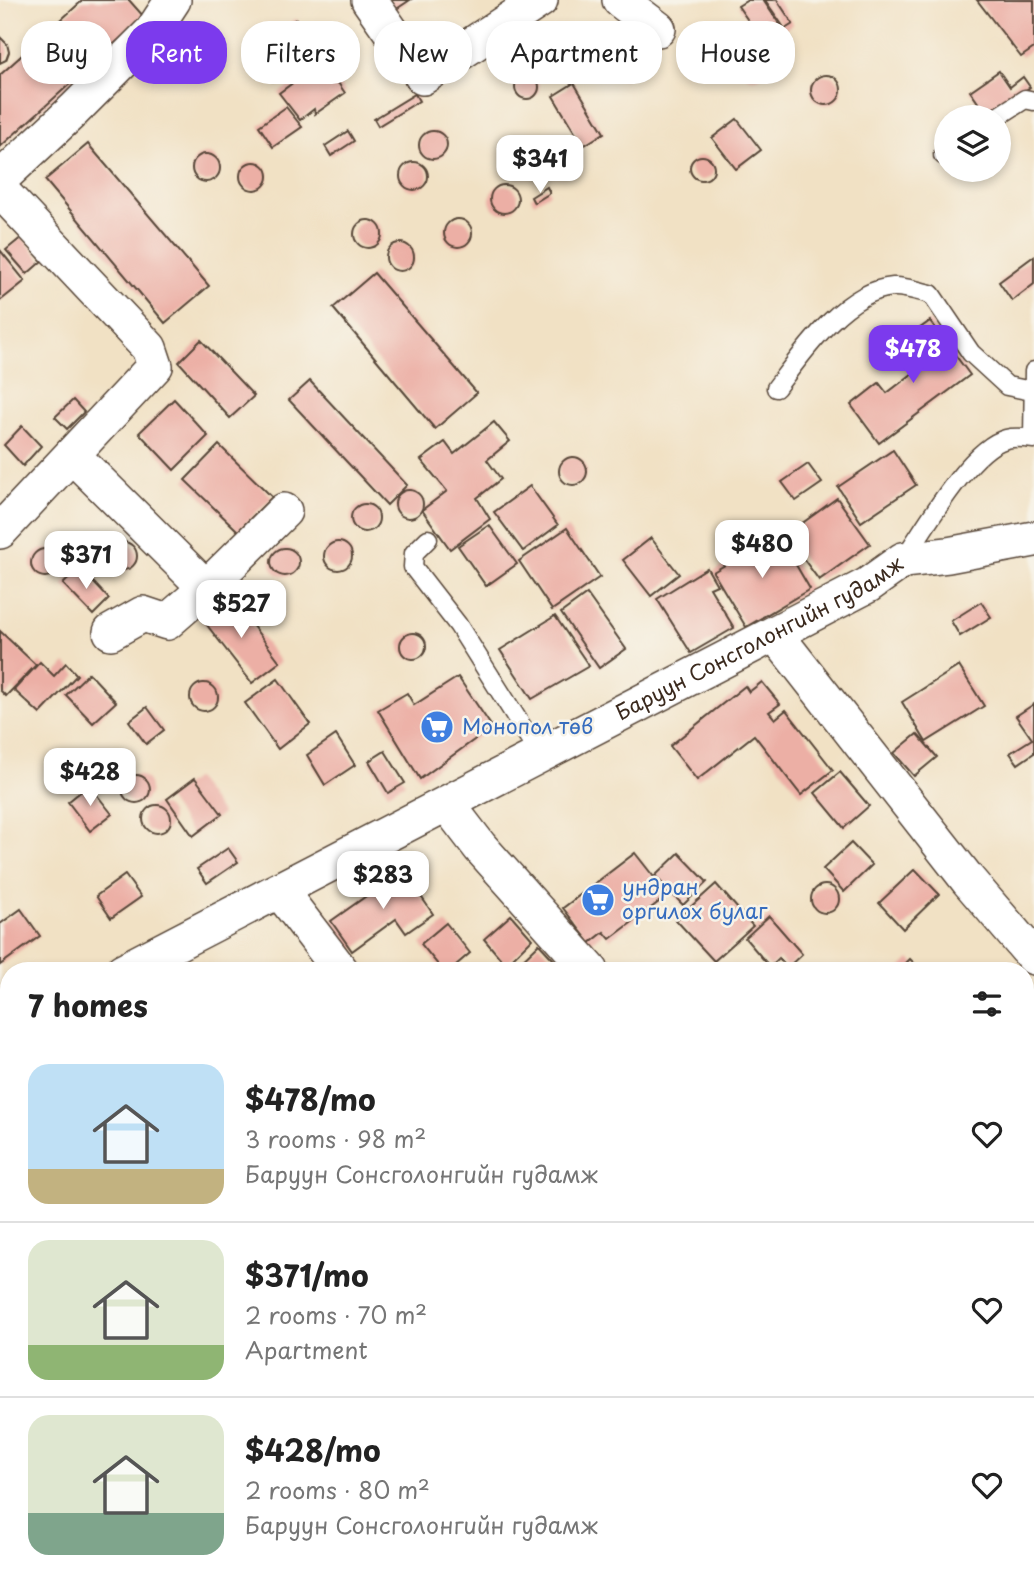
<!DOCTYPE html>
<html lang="en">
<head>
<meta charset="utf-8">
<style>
	body { margin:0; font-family:"Playpen Sans",sans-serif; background:#f6f6f6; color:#222; height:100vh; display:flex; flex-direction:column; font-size:26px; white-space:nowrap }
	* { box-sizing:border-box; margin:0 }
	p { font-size:23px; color:#767676 }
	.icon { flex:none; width:38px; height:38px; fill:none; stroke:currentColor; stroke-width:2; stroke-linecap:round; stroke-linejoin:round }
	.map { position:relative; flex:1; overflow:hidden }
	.panel { position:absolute; left:0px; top:962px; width:1034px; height:625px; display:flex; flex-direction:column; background:#fff; border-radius:28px 28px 0 0; box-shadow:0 4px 10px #0003 }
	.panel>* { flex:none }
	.hud { position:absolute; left:21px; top:21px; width:992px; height:63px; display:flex; gap:14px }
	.fabs { position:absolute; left:934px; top:105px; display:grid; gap:14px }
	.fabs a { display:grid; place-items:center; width:77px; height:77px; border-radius:50%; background:#fff; box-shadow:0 4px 10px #0003; font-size:35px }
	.price { position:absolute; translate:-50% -60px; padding:0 16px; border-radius:14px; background:#fff; color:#222; font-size:23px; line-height:46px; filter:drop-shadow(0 2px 4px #0008) }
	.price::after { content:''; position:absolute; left:50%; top:42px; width:21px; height:16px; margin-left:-10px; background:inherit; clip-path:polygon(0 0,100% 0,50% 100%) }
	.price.current { background:#7c3aed; color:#fff }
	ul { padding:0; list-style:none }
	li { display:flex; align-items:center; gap:21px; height:175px; padding:0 28px }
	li+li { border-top:2px solid #e0e0e0 }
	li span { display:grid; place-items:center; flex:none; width:196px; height:140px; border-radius:21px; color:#555 }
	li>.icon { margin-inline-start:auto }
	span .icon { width:84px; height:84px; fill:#fffc; stroke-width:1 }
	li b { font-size:30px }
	h2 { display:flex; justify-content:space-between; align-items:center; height:84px; padding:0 28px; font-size:30px }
	.tag { padding:0 24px; border-radius:28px; background:#fff; box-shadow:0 4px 10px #0003; font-size:24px; line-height:63px }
	.tag.current { background:#7c3aed; color:#fff }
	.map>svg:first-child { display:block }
	.building { fill:#ecafa5 }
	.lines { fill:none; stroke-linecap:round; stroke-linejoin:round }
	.service-casing { stroke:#564537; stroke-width:21 }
	.minor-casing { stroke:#564537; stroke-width:38 }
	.service { stroke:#fff; stroke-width:18 }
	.minor { stroke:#fff; stroke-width:35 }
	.labels { text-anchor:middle; stroke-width:5; stroke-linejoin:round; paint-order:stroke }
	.street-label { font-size:21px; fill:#3b2a1e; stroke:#f7f3e8 }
	.shop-label { font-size:21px; fill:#366cbe; stroke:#f7f3e8; text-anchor:start }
</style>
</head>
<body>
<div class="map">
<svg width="1034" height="1586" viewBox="0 0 1034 1586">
	<rect width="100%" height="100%" fill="#f7f3e8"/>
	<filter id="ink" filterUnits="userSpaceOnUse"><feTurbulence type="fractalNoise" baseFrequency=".0143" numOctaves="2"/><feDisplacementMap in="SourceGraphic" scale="14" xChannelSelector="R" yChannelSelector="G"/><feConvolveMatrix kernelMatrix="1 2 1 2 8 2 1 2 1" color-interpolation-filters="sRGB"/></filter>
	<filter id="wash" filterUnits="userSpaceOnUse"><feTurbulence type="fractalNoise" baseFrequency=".00686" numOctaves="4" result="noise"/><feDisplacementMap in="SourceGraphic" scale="28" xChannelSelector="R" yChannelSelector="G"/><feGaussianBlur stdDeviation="1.57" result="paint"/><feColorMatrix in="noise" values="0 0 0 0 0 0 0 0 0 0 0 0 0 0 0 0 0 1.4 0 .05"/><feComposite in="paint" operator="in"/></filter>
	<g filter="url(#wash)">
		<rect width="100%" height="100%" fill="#f1e1c4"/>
		<g id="blocks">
			<g class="building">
				<path d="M83 0H129L144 17 0 147V75Z"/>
				<path d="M388 0H410L395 10Z"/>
				<path d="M748 0H763L780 25 761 39 738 6Z"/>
				<path d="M765 0H777L793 24 785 29Z"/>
				<path d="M977 0H1034V48L1021 57Z"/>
				<path d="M296 19 317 50 273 81 252 49Z"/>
				<circle cx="733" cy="38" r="12"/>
				<path d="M628 26 652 59 623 80 599 48Z"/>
				<path d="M0 37 7 44 9 52 6 60 0 63Z"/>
				<circle cx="754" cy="66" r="12"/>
				<path d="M323 61 345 93 315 114 314 109 300 120 279 93Z"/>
				<path d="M999 71 1010 87 1023 77 1030 87 988 117 970 91Z"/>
				<circle cx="527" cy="87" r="12"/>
				<circle cx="826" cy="90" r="15"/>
				<path d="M574 83 604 133 583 146 553 96Z"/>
				<path d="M415 94 419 101 378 126 374 119Z"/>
				<path d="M286 107 302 127 273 147 259 126Z"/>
				<path d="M737 119 761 150 736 169 712 138Z"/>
				<path d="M348 131 354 141 331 156 325 146Z"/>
				<circle cx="433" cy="145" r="14"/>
				<path d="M88 144 209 286 165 323 45 180Z"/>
				<circle cx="206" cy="168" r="14"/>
				<circle cx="702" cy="168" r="12"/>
				<circle cx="414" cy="176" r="14"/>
				<circle cx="254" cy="176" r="14"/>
				<circle cx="504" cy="199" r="14"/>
				<path d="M547 187 550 193 534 203 531 197Z"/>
				<circle cx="458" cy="233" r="14"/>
				<circle cx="368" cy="234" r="14"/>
				<path d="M22 237 42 261 27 274 6 250Z"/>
				<circle cx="400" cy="257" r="14"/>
				<path d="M0 250 25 281 0 301Z"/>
				<path d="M1034 256V284L1012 301 999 282Z"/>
				<path d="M374 273 477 393 435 429 333 308Z"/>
				<path d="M930 321 970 375 879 443 851 405 879 383 887 393 921 367 901 342Z"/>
				<path d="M201 340 254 396 230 418 179 362Z"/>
				<path d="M310 381 407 485 387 505 289 400Z"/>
				<path d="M174 399 208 436 174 470 139 433Z"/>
				<path d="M73 400 84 412 67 429 55 417Z"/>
				<path d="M494 422 510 441 487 460 501 479 477 498 490 519 450 549 422 510 447 491 421 460 445 442 454 454Z"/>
				<path d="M22 426 41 446 23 466 4 445Z"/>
				<path d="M219 445 272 497 238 531 185 480Z"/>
				<path d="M893 450 916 485 861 522 838 487Z"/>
				<circle cx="573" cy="471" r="14"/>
				<path d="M808 464 822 483 796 501 782 482Z"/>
				<path d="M530 486 558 525 523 551 494 512Z"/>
				<circle cx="409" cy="504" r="14"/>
				<path d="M837 498 870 544 819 580 786 535Z"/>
				<circle cx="365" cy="518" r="14"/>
				<path d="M489 525 517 564 486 586 458 546Z"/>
				<path d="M567 528 600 577 552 610 519 561Z"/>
				<path d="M778 534 810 589 746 627 713 572Z"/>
				<path d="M651 538 679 574 651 596 623 560Z"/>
				<circle cx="338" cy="556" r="14"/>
				<circle cx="123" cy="556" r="14"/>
				<circle cx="285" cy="562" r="14"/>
				<circle cx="45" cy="563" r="14"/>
				<path d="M80 568 109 599 93 615 63 584Z"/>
				<path d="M707 568 717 585 710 588 734 628 691 653 657 599Z"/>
				<path d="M587 594 626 649 599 668 561 613Z"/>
				<path d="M231 597 280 662 252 683 203 620Z"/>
				<path d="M981 602 991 617 960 636 951 621Z"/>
				<path d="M555 616 589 666 532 699 500 650Z"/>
				<path d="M0 631 36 665 6 696 0 690Z"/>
				<circle cx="413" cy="646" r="13"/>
				<path d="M40 662 54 676 66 663 77 675 40 714 14 690Z"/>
				<path d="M959 666 984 706 926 742 902 702Z"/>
				<path d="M89 673 116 702 93 723 66 695Z"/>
				<path d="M458 677 492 727 420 779 378 710 407 693 414 705Z"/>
				<path d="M278 679 310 724 278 749 245 703Z"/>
				<path d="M762 682 780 704 769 712 775 719 786 710 833 770 801 795 754 735 697 780 670 746 745 686 749 692Z"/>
				<circle cx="204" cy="697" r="14"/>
				<path d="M1034 704V753L1018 764 1010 753 1032 739 1016 716Z"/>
				<path d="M147 707 164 730 146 744 129 721Z"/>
				<path d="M917 734 937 757 914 776 894 753Z"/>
				<path d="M336 735 355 765 325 785 307 755Z"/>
				<path d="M385 751 405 783 388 793 369 761Z"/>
				<path d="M840 772 869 806 844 828 815 793Z"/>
				<circle cx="136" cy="789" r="14"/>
				<path d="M195 778 222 814 193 836 167 799Z"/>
				<path d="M89 785 112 814 90 831 68 802Z"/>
				<circle cx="157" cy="819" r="14"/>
				<path d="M851 843 872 865 844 892 823 869Z"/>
				<path d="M228 848 238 862 207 883 197 869Z"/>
				<path d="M635 853 668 895 610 939 604 932 590 943 563 908Z"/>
				<path d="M679 853 707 882 683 905 655 876Z"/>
				<path d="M915 869 939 894 903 929 879 903Z"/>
				<path d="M403 870 433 914 406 933 396 919 352 951 331 921Z"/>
				<path d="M125 875 141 897 111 918 96 896Z"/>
				<path d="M716 884 753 926 714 961 676 920Z"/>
				<circle cx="825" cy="899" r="14"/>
				<path d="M21 909 40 936 0 965V924Z"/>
				<path d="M511 915 532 939 506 965 484 939Z"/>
				<path d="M769 916 802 954 787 968 779 958 770 967 745 938Z"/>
				<path d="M446 923 470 953 449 971H443L421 944Z"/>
				<path d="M539 944 564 971H517L514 968Z"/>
				<path d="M910 959 922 971H898Z"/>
				<path d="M9 1082V1119L0 1101V1087Z"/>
				<path d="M1026 1192 1034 1199V1206L1026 1217Z"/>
				<path d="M9 1252V1276L0 1269V1259Z"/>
				<path d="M0 1285 9 1296V1311L0 1318Z"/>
				<path d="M1028 1292 1034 1293V1318H1026V1293Z"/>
				<path d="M1034 1469V1507L1026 1498V1478Z"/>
				<path d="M0 1494 9 1504V1550L0 1540Z"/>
				<path d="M32 1578H85L77 1586H40Z"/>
				<path d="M293 1578H356L362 1586H297L292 1580Z"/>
				<path d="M569 1578H572L578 1586H560Z"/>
				<path d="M840 1578H875L878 1581 873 1586H848Z"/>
			</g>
		</g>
	</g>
	<g filter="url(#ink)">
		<use href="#blocks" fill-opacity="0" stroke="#564537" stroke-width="2"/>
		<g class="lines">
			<defs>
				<g id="service">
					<path d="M997 117 1025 99 1034 101"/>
					<path d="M943 155 947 152"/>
					<path d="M776 388C803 352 845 291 893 287 905 286 920 292 931 294L971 353 1007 386 1032 391"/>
					<path d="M1033 438 1034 371"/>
					<path d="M428 539 414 553 413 567 458 625 540 755"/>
					<path d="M903 560C925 528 970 448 1006 439 1014 437 1026 438 1034 439"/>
				</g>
				<g id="minor">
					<path d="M369 0 423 77 540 0"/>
					<path d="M620 0 658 29"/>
					<path d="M0 179 74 110 152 32 173 0"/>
					<path d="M0 190 149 348 155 366 0 531"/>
					<path d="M72 455 206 588 284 511"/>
					<path d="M111 632 143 614 167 622 206 588"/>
					<path d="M775 634 968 880 1034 957"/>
					<path d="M447 804 480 847 591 971"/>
					<path d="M280 891 341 971"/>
					<path id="s1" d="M123 971 868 585 903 560 948 555 1034 539"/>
					<path d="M0 1027 9 1024"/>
					<path d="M0 1182 9 1192"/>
					<path d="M1026 1414 1034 1423"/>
					<path d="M0 1439 9 1448"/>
					<path d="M128 1578 135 1586"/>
					<path d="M377 1578 383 1586"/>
					<path d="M670 1578 678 1586"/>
					<path d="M928 1578 936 1586"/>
				</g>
			</defs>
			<use href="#service" class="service-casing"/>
			<use href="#minor" class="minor-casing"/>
			<use href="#service" class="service"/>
			<use href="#minor" class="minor"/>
		</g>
	</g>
	<defs>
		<symbol id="supermarket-disc" viewBox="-11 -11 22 22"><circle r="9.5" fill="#3f7fe0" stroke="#f7f3e8"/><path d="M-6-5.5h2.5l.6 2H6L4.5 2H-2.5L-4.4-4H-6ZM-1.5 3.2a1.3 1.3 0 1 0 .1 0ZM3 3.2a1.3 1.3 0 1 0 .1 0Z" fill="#fff"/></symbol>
	</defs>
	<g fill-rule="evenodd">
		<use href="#supermarket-disc" x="418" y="708" width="38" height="38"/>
		<use href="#supermarket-disc" x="579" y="881" width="38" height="38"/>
	</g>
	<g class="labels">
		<g class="street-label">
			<text dy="7" stroke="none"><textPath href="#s1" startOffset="718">Баруун Сонсголонгийн гудамж</textPath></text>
		</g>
		<g class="shop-label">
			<text x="462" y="734">Монопол төв</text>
			<text x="622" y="895">ундран<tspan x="622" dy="24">оргилох булаг</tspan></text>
		</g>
	</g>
</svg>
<div class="fabs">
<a><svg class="icon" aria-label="layers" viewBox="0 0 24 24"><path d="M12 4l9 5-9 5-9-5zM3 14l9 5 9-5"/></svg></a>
</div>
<b class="price" style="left:540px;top:195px">$341</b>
<b class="price current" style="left:913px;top:385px">$478</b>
<b class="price" style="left:762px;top:580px">$480</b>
<b class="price" style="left:86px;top:591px">$371</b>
<b class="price" style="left:241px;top:640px">$527</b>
<b class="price" style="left:90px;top:808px">$428</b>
<b class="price" style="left:383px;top:911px">$283</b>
<div class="hud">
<a class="tag">Buy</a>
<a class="tag current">Rent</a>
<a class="tag">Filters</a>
<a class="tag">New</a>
<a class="tag">Apartment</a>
<a class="tag">House</a>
</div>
<section class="panel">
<h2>7 homes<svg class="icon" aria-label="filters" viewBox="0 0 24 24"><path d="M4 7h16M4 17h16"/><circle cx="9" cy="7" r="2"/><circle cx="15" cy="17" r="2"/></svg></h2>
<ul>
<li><span style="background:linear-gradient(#bfe0f5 75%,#c2b280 0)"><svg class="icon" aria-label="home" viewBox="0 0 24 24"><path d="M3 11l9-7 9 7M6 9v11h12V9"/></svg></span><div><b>$478/mo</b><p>3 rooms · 98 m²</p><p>Баруун Сонсголонгийн гудамж</p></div><svg class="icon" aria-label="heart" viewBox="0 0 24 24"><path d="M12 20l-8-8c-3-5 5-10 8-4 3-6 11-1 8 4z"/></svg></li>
<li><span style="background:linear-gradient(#dfe7d0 75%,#8fb573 0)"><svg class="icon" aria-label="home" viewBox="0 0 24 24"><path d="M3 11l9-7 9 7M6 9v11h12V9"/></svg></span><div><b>$371/mo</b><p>2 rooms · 70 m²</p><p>Apartment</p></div><svg class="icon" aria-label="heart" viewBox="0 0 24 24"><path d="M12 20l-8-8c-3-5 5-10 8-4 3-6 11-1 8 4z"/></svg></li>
<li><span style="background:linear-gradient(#dfe7d0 70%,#7fa58c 0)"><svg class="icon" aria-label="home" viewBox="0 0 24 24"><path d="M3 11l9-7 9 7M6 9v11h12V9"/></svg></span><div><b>$428/mo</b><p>2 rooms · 80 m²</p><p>Баруун Сонсголонгийн гудамж</p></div><svg class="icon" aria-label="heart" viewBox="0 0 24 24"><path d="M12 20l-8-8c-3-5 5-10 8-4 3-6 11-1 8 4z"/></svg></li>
</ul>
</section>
</div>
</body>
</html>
